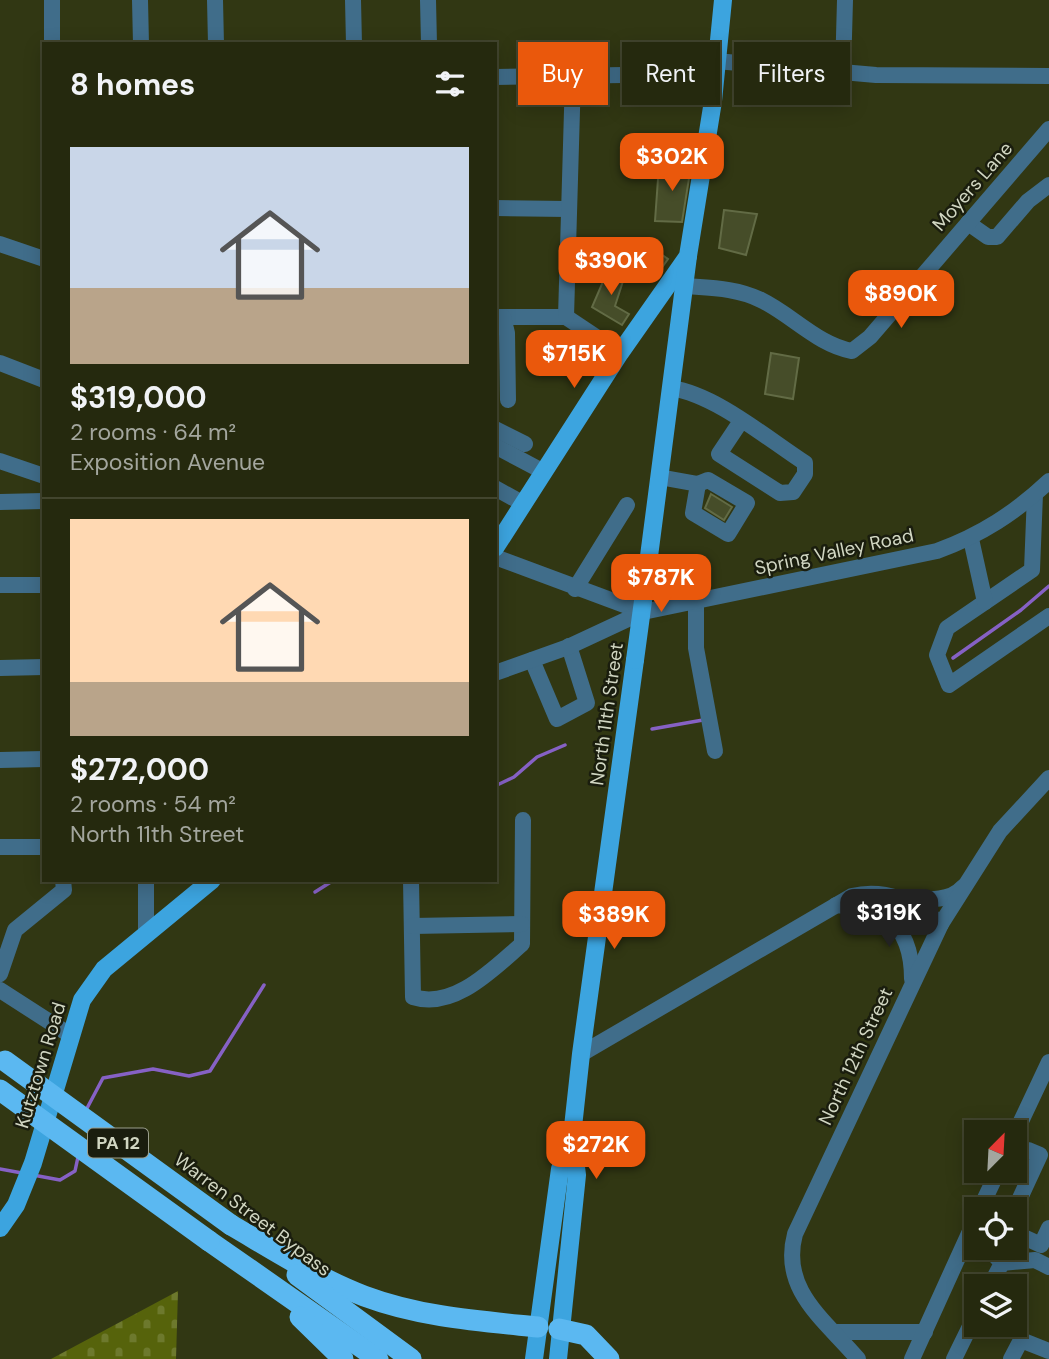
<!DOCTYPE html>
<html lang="en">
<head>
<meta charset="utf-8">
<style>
	body { margin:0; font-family:"DM Sans",sans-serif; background:#2d3117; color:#f1f3f6; height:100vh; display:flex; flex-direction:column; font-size:26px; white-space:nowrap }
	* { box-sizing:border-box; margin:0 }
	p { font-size:23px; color:#a3a69e }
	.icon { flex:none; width:38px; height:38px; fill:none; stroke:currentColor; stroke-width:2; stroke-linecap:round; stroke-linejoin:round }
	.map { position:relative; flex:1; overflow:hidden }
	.details { position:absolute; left:42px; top:42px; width:455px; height:840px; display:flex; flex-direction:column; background:#25290e; border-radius:0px; box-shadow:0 4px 18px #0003,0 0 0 2px #42452e }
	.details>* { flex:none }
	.top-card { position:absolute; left:518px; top:42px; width:425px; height:63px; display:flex; gap:14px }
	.needle { width:46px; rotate:24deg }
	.controls { position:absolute; left:964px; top:1120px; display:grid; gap:14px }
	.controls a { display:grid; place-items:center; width:63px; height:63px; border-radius:0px; background:#25290e; box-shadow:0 4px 18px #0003,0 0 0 2px #42452e; font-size:35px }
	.price { position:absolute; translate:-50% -60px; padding:0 16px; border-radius:14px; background:#ea580c; color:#fff; font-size:23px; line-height:46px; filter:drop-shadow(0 2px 4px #0008) }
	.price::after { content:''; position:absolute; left:50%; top:42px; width:21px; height:16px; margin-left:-10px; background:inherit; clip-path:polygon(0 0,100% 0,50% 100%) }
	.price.active { background:#222; color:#fff }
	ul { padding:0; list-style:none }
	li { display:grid; align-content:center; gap:14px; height:371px; padding:0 28px }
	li+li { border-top:2px solid #42452e }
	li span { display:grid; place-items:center; height:217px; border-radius:0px; color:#555 }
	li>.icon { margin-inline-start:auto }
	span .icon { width:126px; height:126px; fill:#fffc; stroke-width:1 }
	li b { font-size:30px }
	h2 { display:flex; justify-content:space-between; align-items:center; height:84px; padding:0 28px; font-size:30px }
	.tag { padding:0 24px; border-radius:0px; background:#25290e; box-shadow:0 4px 18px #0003,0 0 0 2px #42452e; font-size:24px; line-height:63px }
	.tag.active { background:#ea580c; color:#fff }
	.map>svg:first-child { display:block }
	.cemetery { fill:url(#cemetery-stones) }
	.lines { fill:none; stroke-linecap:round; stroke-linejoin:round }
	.stream { stroke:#8661c5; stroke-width:3.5 }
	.building { fill:#464d29; stroke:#626b45; stroke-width:2 }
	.minor { stroke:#406d8a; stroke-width:16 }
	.major { stroke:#3ca4df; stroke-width:18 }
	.highway { stroke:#5bb8f1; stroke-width:21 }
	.major-bridge { stroke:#3ca4df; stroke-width:18 }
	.highway-bridge { stroke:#5bb8f1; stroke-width:21 }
	.labels { text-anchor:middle; stroke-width:5; stroke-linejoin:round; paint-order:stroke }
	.shield { fill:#1a1d0e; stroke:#9a9e8c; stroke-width:2 }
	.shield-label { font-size:18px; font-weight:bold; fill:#d1d6c2 }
	.street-label { font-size:19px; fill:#d1d6c2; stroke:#1a1d0e }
</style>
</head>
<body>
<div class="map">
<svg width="1049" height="1359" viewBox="0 0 1049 1359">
	<defs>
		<pattern id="cemetery-stones" width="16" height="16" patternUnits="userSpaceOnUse" patternTransform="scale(1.75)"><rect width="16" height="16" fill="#56630b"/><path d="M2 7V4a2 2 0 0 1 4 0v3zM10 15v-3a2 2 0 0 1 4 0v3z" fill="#6d792d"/></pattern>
	</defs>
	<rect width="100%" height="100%" fill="#313713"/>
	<path class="cemetery" d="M178 1291 176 1359H51Z"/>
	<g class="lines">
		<g class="stream">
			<path d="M953 658 1021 610 1049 586"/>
			<path d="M652 729 703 720"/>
			<path d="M495 786 514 777 537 757 565 745"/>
			<path d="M315 892 334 880"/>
			<path d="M85 1112 103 1078 153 1069 189 1076 210 1071 264 985"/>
			<path d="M0 1169 22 1173"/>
			<path d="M33 1175 60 1180 75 1171 78 1157"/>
		</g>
	</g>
	<g class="building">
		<path d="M659 165 691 166 682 222 655 221Z"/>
		<path d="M724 210 757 214 746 255 719 248Z"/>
		<path d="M648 245 668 259 658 273 638 259Z"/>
		<path d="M608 270 625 275 615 306 629 314 622 325 592 307Z"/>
		<path d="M771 353 799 358 793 399 765 394Z"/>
		<path d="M711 494 732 507 724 520 705 508Z"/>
	</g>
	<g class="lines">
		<g class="minor">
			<path d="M52 0V44"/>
			<path d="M140 0 141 44"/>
			<path d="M215 0 216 44"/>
			<path d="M353 0 354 44"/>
			<path d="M428 0 429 44"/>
			<path d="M716 61 876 75 1049 76"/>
			<path d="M843 73 845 0"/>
			<path d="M495 77 689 74 713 86"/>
			<path d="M495 208 567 209"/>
			<path d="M968 223 988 237H997L1028 201 1049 185"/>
			<path d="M0 244 44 259"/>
			<path d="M685 286C711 288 737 288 761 300 792 315 818 345 852 351L870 337 1049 129"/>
			<path d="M495 317H566L620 353"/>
			<path d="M503 317 507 333 508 400"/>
			<path d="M566 317 573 76"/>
			<path d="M0 363 44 380"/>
			<path d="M671 388C716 395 765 437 805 463V474L793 492 780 493 719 454 741 421"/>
			<path d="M495 429 525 444"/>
			<path d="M495 446 544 472"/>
			<path d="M0 461 44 476"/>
			<path d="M659 477 698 484 708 480 747 503 728 534 693 513 698 484"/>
			<path d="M495 488 524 504"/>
			<path d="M1035 494 1032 570 947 628 937 655 949 685 1049 616"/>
			<path d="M0 502 44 501"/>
			<path d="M971 539 985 602"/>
			<path d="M495 557 643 612"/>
			<path d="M0 585H44"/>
			<path d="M575 589 627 505"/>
			<path d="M696 601V648L715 751"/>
			<path d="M532 660 557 719 587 703 569 646"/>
			<path d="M0 668 44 667"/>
			<path d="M495 673 568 647 643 612 937 551C981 535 1015 513 1049 481"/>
			<path d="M0 760 44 759"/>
			<path d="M0 847H44"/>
			<path d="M146 880V934"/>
			<path d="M411 880 413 997C454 1010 493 969 522 944L523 820"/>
			<path d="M905 898C924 899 949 903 963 887"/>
			<path d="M836 905 874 909 924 926 941 924"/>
			<path d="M886 915C906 932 912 954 912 979"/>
			<path d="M412 926 522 924"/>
			<path d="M0 974 15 930 64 890 63 880"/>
			<path d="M0 990 70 1035"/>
			<path d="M581 1054 852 896C885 888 916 902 941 924"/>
			<path d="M1015 1134 1049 1062"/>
			<path d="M1015 1151 1028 1150 1040 1155 1015 1209"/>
			<path d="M980 1209 998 1171"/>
			<path d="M1015 1233 1041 1245 1049 1228"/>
			<path d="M988 1248 1002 1263 990 1286"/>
			<path d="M1004 1248 1002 1263 1035 1260 1049 1267"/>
			<path d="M835 1332H925"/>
			<path d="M858 1359C825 1320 780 1290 795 1234L941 924 1000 831 1049 778"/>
			<path d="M912 1359 976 1218"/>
			<path d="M954 1359 976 1314"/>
			<path d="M1011 1359 1021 1340 1049 1351"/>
		</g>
		<g class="major">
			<path d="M495 548 620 353 688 256 713 101 723 0"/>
			<path d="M648 564 688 256"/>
			<path d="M0 1228 16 1205 33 1163 82 1000 104 969 212 880"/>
			<path d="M534 1359 560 1169 572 1139"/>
			<path d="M558 1359 577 1175 572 1136 581 1054 635 660"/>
		</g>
		<g class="highway">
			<path d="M231 1225C274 1250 317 1278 364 1296 420 1317 479 1321 538 1327"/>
			<path d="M209 1241 378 1359"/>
			<path d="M297 1275 411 1359"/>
			<path d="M300 1317 343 1359"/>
			<path d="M559 1329 586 1335 609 1359"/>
		</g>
		<path class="major-bridge" d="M635 660 648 564"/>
		<g class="highway-bridge">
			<path d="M5 1061 231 1225"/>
			<path d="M0 1090 209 1241"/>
		</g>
	</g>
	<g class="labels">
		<rect class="shield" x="88" y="1128.5" width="60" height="29" rx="5"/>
		<g class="shield-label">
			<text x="118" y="1149">PA 12</text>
		</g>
		<g class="street-label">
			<text transform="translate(972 186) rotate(-49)" y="7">Moyers Lane</text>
			<text transform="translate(834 551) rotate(-12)" y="7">Spring Valley Road</text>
			<text transform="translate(606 714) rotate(-82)" y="7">North 11th Street</text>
			<text transform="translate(855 1056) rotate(-65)" y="7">North 12th Street</text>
			<text transform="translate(40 1065) rotate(-73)" y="7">Kutztown Road</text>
			<text transform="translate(253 1214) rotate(37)" y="7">Warren Street Bypass</text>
		</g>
	</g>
</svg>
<div class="controls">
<a><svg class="needle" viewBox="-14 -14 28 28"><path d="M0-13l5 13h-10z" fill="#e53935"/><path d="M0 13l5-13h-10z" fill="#a3a69e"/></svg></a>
<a><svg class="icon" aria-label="locate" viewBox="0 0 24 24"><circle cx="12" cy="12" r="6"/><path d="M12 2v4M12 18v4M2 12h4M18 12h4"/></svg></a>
<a><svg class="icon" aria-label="layers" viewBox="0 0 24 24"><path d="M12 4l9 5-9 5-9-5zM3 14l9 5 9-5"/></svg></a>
</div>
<b class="price" style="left:672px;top:193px">$302K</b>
<b class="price" style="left:611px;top:297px">$390K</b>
<b class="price" style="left:901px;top:330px">$890K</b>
<b class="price" style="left:574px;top:390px">$715K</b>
<b class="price" style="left:661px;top:614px">$787K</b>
<b class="price active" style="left:889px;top:949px">$319K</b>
<b class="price" style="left:614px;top:951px">$389K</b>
<b class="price" style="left:596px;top:1181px">$272K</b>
<div class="top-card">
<a class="tag active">Buy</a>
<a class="tag">Rent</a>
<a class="tag">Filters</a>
</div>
<section class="details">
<h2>8 homes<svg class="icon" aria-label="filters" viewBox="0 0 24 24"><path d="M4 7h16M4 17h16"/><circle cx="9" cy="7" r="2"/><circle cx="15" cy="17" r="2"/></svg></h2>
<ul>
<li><span style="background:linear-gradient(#c9d6e8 65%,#b9a48a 0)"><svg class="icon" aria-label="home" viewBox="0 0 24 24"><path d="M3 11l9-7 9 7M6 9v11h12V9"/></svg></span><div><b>$319,000</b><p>2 rooms · 64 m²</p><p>Exposition Avenue</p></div></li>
<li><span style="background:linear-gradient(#ffd9b3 75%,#b9a48a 0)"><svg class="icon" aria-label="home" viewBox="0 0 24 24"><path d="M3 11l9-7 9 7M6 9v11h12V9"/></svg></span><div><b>$272,000</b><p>2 rooms · 54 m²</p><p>North 11th Street</p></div></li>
</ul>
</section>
</div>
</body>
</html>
